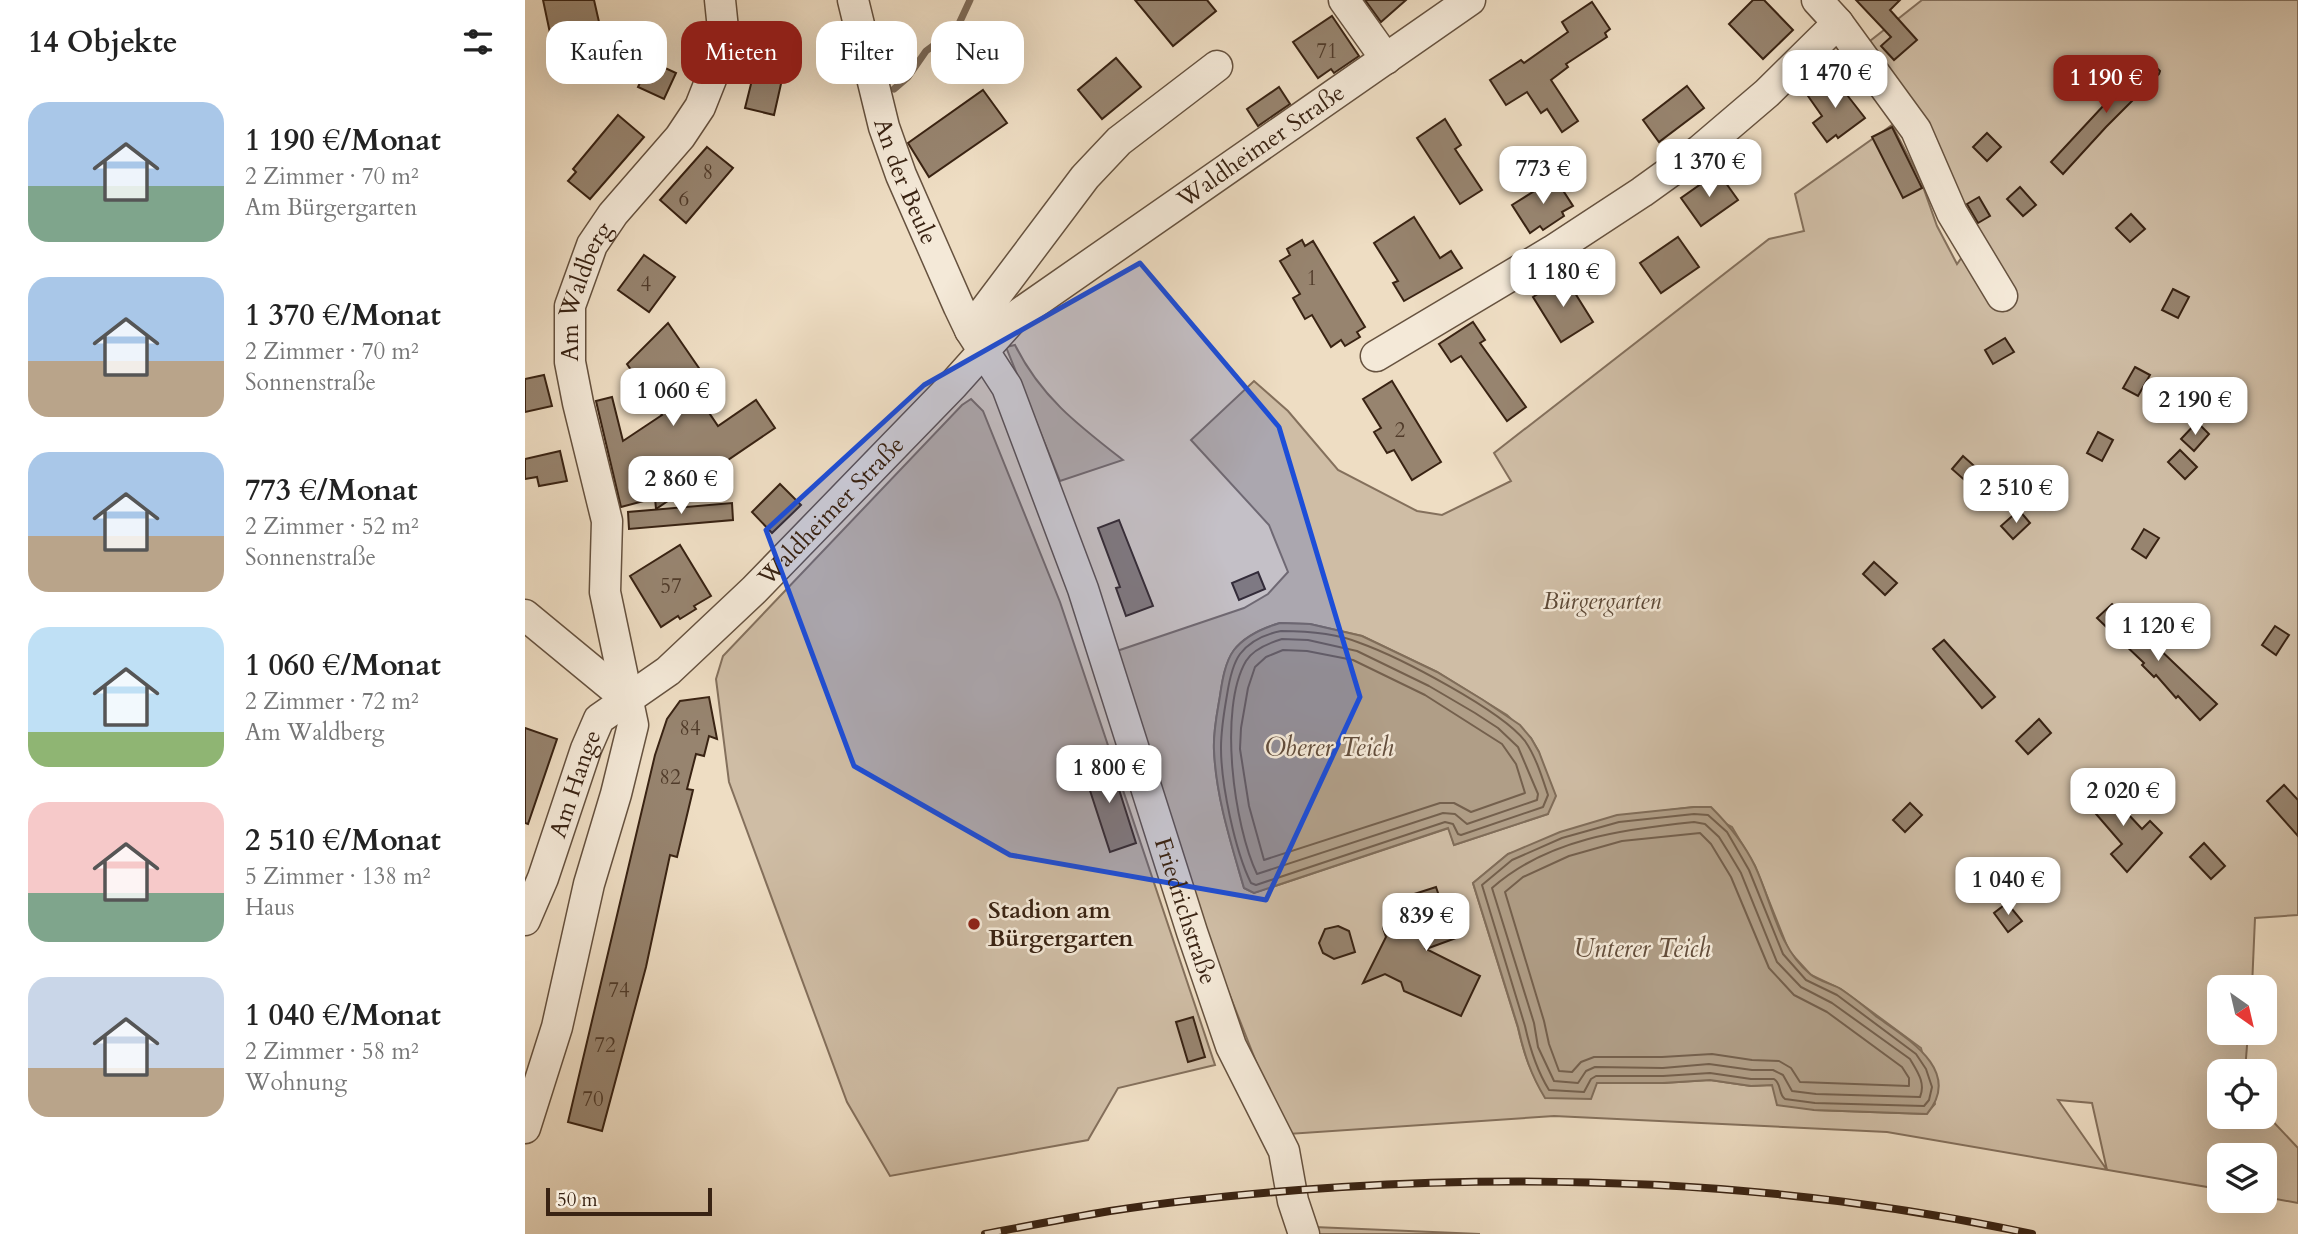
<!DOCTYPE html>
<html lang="de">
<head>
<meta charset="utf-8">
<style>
	body { margin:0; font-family:Cardo,serif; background:#f2f2f2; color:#222; height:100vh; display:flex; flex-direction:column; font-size:26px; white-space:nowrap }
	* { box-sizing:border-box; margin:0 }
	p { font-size:23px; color:#767676 }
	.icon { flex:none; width:38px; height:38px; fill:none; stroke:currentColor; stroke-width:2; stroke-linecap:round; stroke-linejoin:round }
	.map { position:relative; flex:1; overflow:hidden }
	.sheet { display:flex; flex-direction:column; background:#fff; width:525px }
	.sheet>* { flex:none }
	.guide { position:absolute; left:21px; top:21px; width:665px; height:63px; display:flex; gap:14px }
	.needle { width:46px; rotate:146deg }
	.fabs { position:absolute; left:1682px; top:975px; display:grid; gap:14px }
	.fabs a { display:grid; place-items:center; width:70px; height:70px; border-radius:14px; background:#fff; box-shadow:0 7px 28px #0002; font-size:35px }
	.scale { position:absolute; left:21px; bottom:18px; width:166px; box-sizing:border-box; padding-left:7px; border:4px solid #392313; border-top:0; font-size:19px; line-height:24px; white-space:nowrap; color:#392313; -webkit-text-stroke:5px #f4e9d8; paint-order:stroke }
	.price { position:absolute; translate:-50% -60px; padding:0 16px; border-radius:14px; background:#fff; color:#222; font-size:23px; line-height:46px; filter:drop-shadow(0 2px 4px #0008) }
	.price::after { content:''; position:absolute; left:50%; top:42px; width:21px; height:16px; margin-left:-10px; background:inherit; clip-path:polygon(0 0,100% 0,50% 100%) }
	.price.active { background:#8f2418; color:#fff }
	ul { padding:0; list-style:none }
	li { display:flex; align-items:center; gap:21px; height:175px; padding:0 28px }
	li span { display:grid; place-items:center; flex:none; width:196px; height:140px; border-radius:21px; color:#555 }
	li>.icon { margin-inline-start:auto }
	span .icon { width:84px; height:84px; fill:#fffc; stroke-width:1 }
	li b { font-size:30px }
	h2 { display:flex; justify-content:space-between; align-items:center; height:84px; padding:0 28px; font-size:30px }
	.tag { padding:0 24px; border-radius:21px; background:#fff; box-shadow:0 7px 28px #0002; font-size:24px; line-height:63px }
	.tag.active { background:#8f2418; color:#fff }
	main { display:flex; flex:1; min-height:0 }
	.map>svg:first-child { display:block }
	.green { fill:#cfbda5; stroke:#84705c; stroke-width:2; fill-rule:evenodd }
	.water { fill:#b09e87; stroke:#806d59; stroke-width:2 }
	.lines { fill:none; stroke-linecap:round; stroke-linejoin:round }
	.shore { stroke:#74604d; stroke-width:2 }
	.stream { stroke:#806d59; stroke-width:7 }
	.building { fill:#97846f; stroke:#392313; stroke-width:2 }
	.minor-casing { stroke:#66523f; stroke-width:33 }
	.minor { stroke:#f4e9d8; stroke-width:30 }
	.rail-casing { stroke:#392313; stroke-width:8 }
	.rail { stroke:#f4e9d8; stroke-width:5; stroke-dasharray:16; stroke-linecap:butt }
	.marked { fill:#1d4ed8; fill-opacity:0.2; stroke:#1d4ed8; stroke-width:5; stroke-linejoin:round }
	.poi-dot { fill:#8f2418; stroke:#f4e9d8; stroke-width:2.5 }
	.labels { text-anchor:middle; stroke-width:5; stroke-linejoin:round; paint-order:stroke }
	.number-label { font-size:21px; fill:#503b2a }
	.street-label { font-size:24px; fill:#392313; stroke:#f4e9d8 }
	.park-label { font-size:24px; font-style:italic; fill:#5e4a38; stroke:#f4e9d8 }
	.poi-label { font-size:24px; font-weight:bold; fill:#392313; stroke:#f4e9d8; text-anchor:start }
	.water-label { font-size:26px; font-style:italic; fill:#634e3c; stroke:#f4e9d8 }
</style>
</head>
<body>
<main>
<section class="sheet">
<h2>14 Objekte<svg class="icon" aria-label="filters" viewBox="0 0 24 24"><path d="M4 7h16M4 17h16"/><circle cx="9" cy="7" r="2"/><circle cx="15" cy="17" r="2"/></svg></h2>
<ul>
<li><span style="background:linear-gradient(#a9c7e8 60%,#7fa58c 0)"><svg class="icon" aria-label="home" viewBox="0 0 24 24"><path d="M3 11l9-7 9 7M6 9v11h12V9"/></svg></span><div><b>1 190 €/Monat</b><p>2 Zimmer · 70 m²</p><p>Am Bürgergarten</p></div></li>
<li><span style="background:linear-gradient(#a9c7e8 60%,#b9a48a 0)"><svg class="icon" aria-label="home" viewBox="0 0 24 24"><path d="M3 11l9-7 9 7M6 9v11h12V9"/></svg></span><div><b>1 370 €/Monat</b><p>2 Zimmer · 70 m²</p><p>Sonnenstraße</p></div></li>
<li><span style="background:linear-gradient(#a9c7e8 60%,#b9a48a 0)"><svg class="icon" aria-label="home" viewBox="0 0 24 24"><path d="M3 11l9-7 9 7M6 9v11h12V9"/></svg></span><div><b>773 €/Monat</b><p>2 Zimmer · 52 m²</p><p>Sonnenstraße</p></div></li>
<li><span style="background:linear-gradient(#bfe0f5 75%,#8fb573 0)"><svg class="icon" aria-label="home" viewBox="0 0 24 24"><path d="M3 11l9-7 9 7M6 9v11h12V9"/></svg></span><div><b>1 060 €/Monat</b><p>2 Zimmer · 72 m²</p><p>Am Waldberg</p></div></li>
<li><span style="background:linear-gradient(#f6c9c9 65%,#7fa58c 0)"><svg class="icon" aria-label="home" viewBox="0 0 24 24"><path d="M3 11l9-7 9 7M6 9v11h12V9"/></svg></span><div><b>2 510 €/Monat</b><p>5 Zimmer · 138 m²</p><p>Haus</p></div></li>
<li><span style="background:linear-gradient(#c9d6e8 65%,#b9a48a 0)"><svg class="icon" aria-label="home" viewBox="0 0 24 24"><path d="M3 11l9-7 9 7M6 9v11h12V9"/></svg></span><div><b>1 040 €/Monat</b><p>2 Zimmer · 58 m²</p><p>Wohnung</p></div></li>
</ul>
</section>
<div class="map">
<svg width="1773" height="1234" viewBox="0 0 1773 1234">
	<rect width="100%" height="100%" fill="#eeddc3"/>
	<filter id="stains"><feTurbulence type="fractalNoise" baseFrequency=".00286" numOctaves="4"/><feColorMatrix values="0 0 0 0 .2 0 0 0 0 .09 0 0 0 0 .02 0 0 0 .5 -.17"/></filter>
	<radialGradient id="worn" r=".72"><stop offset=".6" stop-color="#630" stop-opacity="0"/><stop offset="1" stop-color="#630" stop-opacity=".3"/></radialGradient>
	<g class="green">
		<path d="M1397 0H1773V915L1730 918 1727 987H1694V1032L1723 1033 1720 1071H1694V1116H1740V1113L1773 1148V1203L1740 1197V1155H1694V1189L1362 1132 1029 1116 763 1134 752 1115 661 884 589 652 719 608 743 594 763 572 744 525 666 440 729 381 763 411 813 470 892 511 917 515 986 481 969 453 1244 239 1279 231 1270 194 1367 125 1396 181 1412 226 1432 264 1450 239 1399 118 1345 41ZM755 623 785 624 837 636 912 672 982 715 1006 738 1014 752 1023 814 929 845 924 828 729 893 719 888C706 843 691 797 689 750 688 732 692 714 695 696 697 682 700 662 709 650 720 636 738 628 755 623ZM1169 807 1207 827 1230 866 1264 951 1286 975 1316 989 1396 1048 1410 1104 1401 1114 1289 1110 1247 1085 1226 1086 1185 1080 1138 1083H1071L1021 1098C1006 1075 999 1054 993 1028L948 883 983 854 1120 813ZM1533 1100 1567 1103 1582 1170Z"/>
		<path d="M490 345C516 397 553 425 598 460L535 481 481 347Z"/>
		<path d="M446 399 458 411 535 602 690 1065 593 1088 563 1140 365 1176 322 1102 204 782 191 679 198 656 437 405Z"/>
		<path d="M789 1227 955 1234H792Z"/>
	</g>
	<g class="water">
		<path d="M755 623 785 624 837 636 912 672 958 700 995 725 1006 738 1014 752 1031 796 1023 814 929 845 923 828 729 893 719 888C706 843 691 797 689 750 688 732 692 714 695 696 697 682 700 662 709 650 720 636 738 628 755 623Z"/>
		<path d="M1169 807H1186C1204 825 1219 843 1230 866 1247 902 1253 948 1285 974 1293 981 1305 983 1314 988 1327 996 1340 1007 1352 1017 1383 1039 1438 1071 1402 1114L1289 1110 1252 1105 1247 1085 1226 1086 1185 1080 1138 1083H1072L1066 1099 1020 1098C1006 1075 999 1054 993 1027L948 883 983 854 1035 832 1092 815Z"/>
	</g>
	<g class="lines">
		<g class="shore">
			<path d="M756 631C782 631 811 633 835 643 874 657 976 710 1000 741 1011 757 1017 777 1023 795L1018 807 936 835 933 834 928 824 920 822 731 885 726 883C710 851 696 784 696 748 696 730 699 712 702 695 704 682 707 665 715 654 725 641 741 634 756 631Z"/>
			<path d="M757 639 783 640 832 651 904 686 950 713 973 728 993 747 1013 794 1012 800 942 824 930 814 918 813 732 874C709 826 693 709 721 661 728 649 744 643 757 639Z"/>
			<path d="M758 650 782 651 828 660 900 695 977 744 991 764 1000 793 946 812 929 803H915L739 860 724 806 715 749 716 728 723 688 730 667 741 657Z"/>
			<path d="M1169 814 1183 815 1202 832 1224 870 1258 954 1281 980 1312 995 1391 1054 1401 1069 1407 1087 1404 1100 1399 1106 1290 1103 1260 1099C1253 1094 1257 1084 1249 1079H1226L1185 1073 1138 1076H1071L1066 1079 1059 1092 1024 1090C1011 1069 1005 1049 1000 1026L957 885 987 860 1037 838 1094 822Z"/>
			<path d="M1169 822 1180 824 1194 837 1204 853 1216 873 1252 962 1276 987 1307 1003 1385 1059C1392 1071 1401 1083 1395 1097L1291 1094 1267 1091 1258 1075 1248 1070H1227L1184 1064 1138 1068 1070 1067 1061 1071 1053 1083 1029 1081 1013 1047 1009 1023 967 888C1022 839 1099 829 1169 822Z"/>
			<path d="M1175 833 1186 844 1206 877 1244 968 1269 995 1302 1012 1377 1067 1384 1078V1086L1275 1082 1266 1068 1254 1061 1227 1060 1187 1054 1137 1057H1069L1056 1062 1047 1072 1034 1071 1024 1044 1019 1021 980 892 998 877 1044 856 1097 841Z"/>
		</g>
		<path class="stream" d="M369 89 383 77 401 51 432 28 445 0"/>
	</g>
	<g class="building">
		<path d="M18 0H69L74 22 25 33Z"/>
		<path d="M610 0H682L691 11 648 46Z"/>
		<path d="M840 0H881L856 22Z"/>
		<path d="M1228 0H1239L1268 30 1238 59 1204 24Z"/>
		<path d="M1331 0H1375L1365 10 1392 40 1369 60 1356 46 1366 37Z"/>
		<path d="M1067 2 1085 29 1080 33 1082 37 1041 64 1043 67 1026 80 1053 121 1037 132 1022 109 1016 113 1002 92 981 105 965 80 996 60 999 63 1043 32 1037 22Z"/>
		<path d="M807 16 834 56 809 73 806 69 793 78 768 42Z"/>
		<path d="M591 58 616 87 577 119 553 90Z"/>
		<path d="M1624 60 1635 71 1634 74 1581 127 1538 174 1526 162 1620 61Z"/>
		<path d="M125 61 151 73 139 99 113 87Z"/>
		<path d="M230 68 258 75 249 115 220 108Z"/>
		<path d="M1308 77 1340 118 1313 138 1311 135 1302 142 1288 123 1297 116 1283 96Z"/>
		<path d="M1162 86 1179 108 1134 142 1118 120Z"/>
		<path d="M754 87 765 104 733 126 722 109Z"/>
		<path d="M458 90 482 123 404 177 383 143Z"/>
		<path d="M93 115 119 137 65 199 43 181 51 172 48 169Z"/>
		<path d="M920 119 936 145 930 149 957 190 935 204 892 138Z"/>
		<path d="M1367 127 1397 188 1378 198 1347 137Z"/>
		<path d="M1462 133 1476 147 1462 161 1448 147Z"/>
		<path d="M182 147 208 168 161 223 135 200Z"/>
		<path d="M1193 172 1213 200 1176 226 1156 198Z"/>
		<path d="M1030 178 1048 206 1037 212 1039 216 1018 230 1015 226 1005 233 987 205Z"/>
		<path d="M1495 187 1511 205 1498 216 1482 199Z"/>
		<path d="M1454 197 1465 216 1453 223 1442 204Z"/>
		<path d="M1606 214 1620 229 1605 242 1591 228Z"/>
		<path d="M889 217 915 258 926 251 937 268 879 301 868 283 873 281 849 243Z"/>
		<path d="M1153 237 1174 267 1136 293 1115 263Z"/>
		<path d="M777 240 780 246 788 241 840 327 832 332 835 337 820 346 816 340 806 347 787 315 780 319 768 298 775 294 755 261 765 255 762 249Z"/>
		<path d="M119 255 150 277 124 312 93 290Z"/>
		<path d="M1040 277 1068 322 1036 342 1008 297Z"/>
		<path d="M1648 289 1664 297 1653 318 1637 310Z"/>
		<path d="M948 322 960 340 955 343 1001 407 982 421 936 356 926 362 914 344Z"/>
		<path d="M143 323 178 374 164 383 193 426 231 400 250 428 131 509 130 498 96 507 71 401 87 397 98 441 137 415 102 364Z"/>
		<path d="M1480 338 1489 352 1468 364 1460 350Z"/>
		<path d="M1610 367 1625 375 1613 396 1598 388Z"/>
		<path d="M19 375 27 406 0 412V379Z"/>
		<path d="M867 381 916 462 887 480 869 450 862 453 849 432 856 428 838 399Z"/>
		<path d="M1672 422 1684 434 1669 451 1656 439Z"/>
		<path d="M1573 432 1588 440 1577 461 1562 453Z"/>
		<path d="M1655 450 1672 467 1660 479 1643 462Z"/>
		<path d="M35 451 42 481 14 486 12 477 0 479V459Z"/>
		<path d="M1438 456 1456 472 1444 484 1427 469Z"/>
		<path d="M255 484 276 505 247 533 227 512Z"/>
		<path d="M207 503 208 520 104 529 103 512Z"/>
		<path d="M1494 510 1505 523 1488 539 1476 526Z"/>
		<path d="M594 520 628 606 601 616 591 588 595 587 573 528Z"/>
		<path d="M1619 529 1634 538 1621 558 1607 549Z"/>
		<path d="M155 545 186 596 169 606 171 609 155 619 153 616 136 627 105 576Z"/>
		<path d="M1349 562 1372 583 1360 595 1338 574Z"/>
		<path d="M733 572 740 589 714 600 707 583Z"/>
		<path d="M1587 604 1692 704 1675 720 1653 696 1651 698 1631 675 1629 677 1617 665 1619 663 1572 618Z"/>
		<path d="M1750 626 1764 635 1751 655 1737 645Z"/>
		<path d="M1419 640 1470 697 1457 708 1408 649Z"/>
		<path d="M184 697 192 739 184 736 179 756 171 754 162 789 168 790 152 857 145 855 121 967 77 1131 43 1122 130 755 142 719 155 701Z"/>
		<path d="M1514 719 1526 733 1503 754 1491 741Z"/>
		<path d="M0 728 32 739 3 824 0 823Z"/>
		<path d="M584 758 611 843 585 852 557 766Z"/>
		<path d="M1575 784 1617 829 1625 821 1637 833 1602 872 1586 854 1597 844 1559 800Z"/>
		<path d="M1759 785 1773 800V836L1742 801Z"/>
		<path d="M1385 803 1397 815 1380 832 1368 820Z"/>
		<path d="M1679 843 1700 866 1686 879 1665 857Z"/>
		<path d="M911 887 917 905 929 901 939 906 943 919 934 937 901 949 955 976 936 1016 879 991 876 982 860 974 838 983 861 937 858 928 865 913 889 924 880 897Z"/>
		<path d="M1482 903 1497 921 1483 932 1469 913Z"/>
		<path d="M813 926 824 931 830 952 809 959 798 953 794 943 800 929Z"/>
		<path d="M668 1017 680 1057 663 1062 651 1022Z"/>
	</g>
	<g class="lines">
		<defs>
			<g id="minor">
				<path id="s1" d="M328 0 359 127 376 175 434 307 445 330 482 387 558 589 667 932 706 1046 759 1151 768 1201 779 1234"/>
				<path d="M819 0 861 59"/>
				<path d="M1292 0 1313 23 1391 130 1427 213 1477 296"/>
				<path d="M445 330 560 177 594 141 692 66"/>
				<path d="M851 356 1027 251 1117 192 1174 151 1242 93 1313 23"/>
				<path d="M0 615 103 700"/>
				<path id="s2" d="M0 920 18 878 61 749 74 719 143 671 229 590 428 385 488 318 945 0"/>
				<path id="s3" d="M0 1128 32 1027 64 884 91 794 108 725 80 592 82 521 53 403 45 362V306L67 245 88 214 155 137 175 107 196 54 198 29 195 0"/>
			</g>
		</defs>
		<use href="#minor" class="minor-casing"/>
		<use href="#minor" class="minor"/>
		<defs>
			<path id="rail" d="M460 1234C502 1226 543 1218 585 1211 662 1199 740 1192 817 1187 1048 1173 1281 1185 1507 1234"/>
		</defs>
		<use href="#rail" class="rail-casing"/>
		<use href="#rail" class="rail"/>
	</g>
	<path class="marked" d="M615 263 754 427 835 697 741 900 485 855 329 766 241 530 399 385Z"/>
	<circle class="poi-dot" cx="449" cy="924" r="7"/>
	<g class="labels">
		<g class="number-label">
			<text x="802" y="58">71</text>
			<text x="183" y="179">8</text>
			<text x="159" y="206">6</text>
			<text x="787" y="285">1</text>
			<text x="121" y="291">4</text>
			<text x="875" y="437">2</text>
			<text x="146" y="593">57</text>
			<text x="165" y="735">84</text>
			<text x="145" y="784">82</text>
			<text x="94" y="997">74</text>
			<text x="80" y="1052">72</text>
			<text x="68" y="1106">70</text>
		</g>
		<g class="street-label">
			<text dy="8" stroke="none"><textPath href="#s2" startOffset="1094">Waldheimer Straße</textPath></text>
			<text dy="8" stroke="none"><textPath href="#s1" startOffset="189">An der Beule</textPath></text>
			<text dy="8" stroke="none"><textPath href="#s3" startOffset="861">Am Waldberg</textPath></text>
			<text dy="8" stroke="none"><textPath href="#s2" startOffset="527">Waldheimer Straße</textPath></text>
			<text dy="8" stroke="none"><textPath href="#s2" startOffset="145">Am Hange</textPath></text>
			<text dy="8" stroke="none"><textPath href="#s1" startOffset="973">Friedrichstraße</textPath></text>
		</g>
		<g class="park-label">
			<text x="1077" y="609">Bürgergarten</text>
		</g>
		<g class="poi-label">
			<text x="463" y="918">Stadion am<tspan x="463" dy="28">Bürgergarten</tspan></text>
		</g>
		<g class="water-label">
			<text x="804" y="756">Oberer Teich</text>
			<text x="1117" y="957">Unterer Teich</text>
		</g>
	</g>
	<rect width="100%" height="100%" filter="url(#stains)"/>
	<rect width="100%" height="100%" fill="url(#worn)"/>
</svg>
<div class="fabs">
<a><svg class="needle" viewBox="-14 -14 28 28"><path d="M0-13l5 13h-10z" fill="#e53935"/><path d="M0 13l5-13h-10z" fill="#767676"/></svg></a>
<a><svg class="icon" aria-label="locate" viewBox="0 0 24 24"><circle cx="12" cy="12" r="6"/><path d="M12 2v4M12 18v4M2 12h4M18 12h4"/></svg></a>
<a><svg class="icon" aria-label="layers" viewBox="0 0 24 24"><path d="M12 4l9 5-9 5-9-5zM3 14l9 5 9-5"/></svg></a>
</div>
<div class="scale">50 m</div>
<b class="price" style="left:1310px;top:110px">1 470 €</b>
<b class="price active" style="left:1581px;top:115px">1 190 €</b>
<b class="price" style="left:1184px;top:199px">1 370 €</b>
<b class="price" style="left:1018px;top:206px">773 €</b>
<b class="price" style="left:1038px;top:309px">1 180 €</b>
<b class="price" style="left:148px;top:428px">1 060 €</b>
<b class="price" style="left:1670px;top:437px">2 190 €</b>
<b class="price" style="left:156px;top:516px">2 860 €</b>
<b class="price" style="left:1491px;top:525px">2 510 €</b>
<b class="price" style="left:1633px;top:663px">1 120 €</b>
<b class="price" style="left:584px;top:805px">1 800 €</b>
<b class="price" style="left:1598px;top:828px">2 020 €</b>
<b class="price" style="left:1483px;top:917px">1 040 €</b>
<b class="price" style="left:901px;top:953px">839 €</b>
<div class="guide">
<a class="tag">Kaufen</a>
<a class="tag active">Mieten</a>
<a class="tag">Filter</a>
<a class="tag">Neu</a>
</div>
</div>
</main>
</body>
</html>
